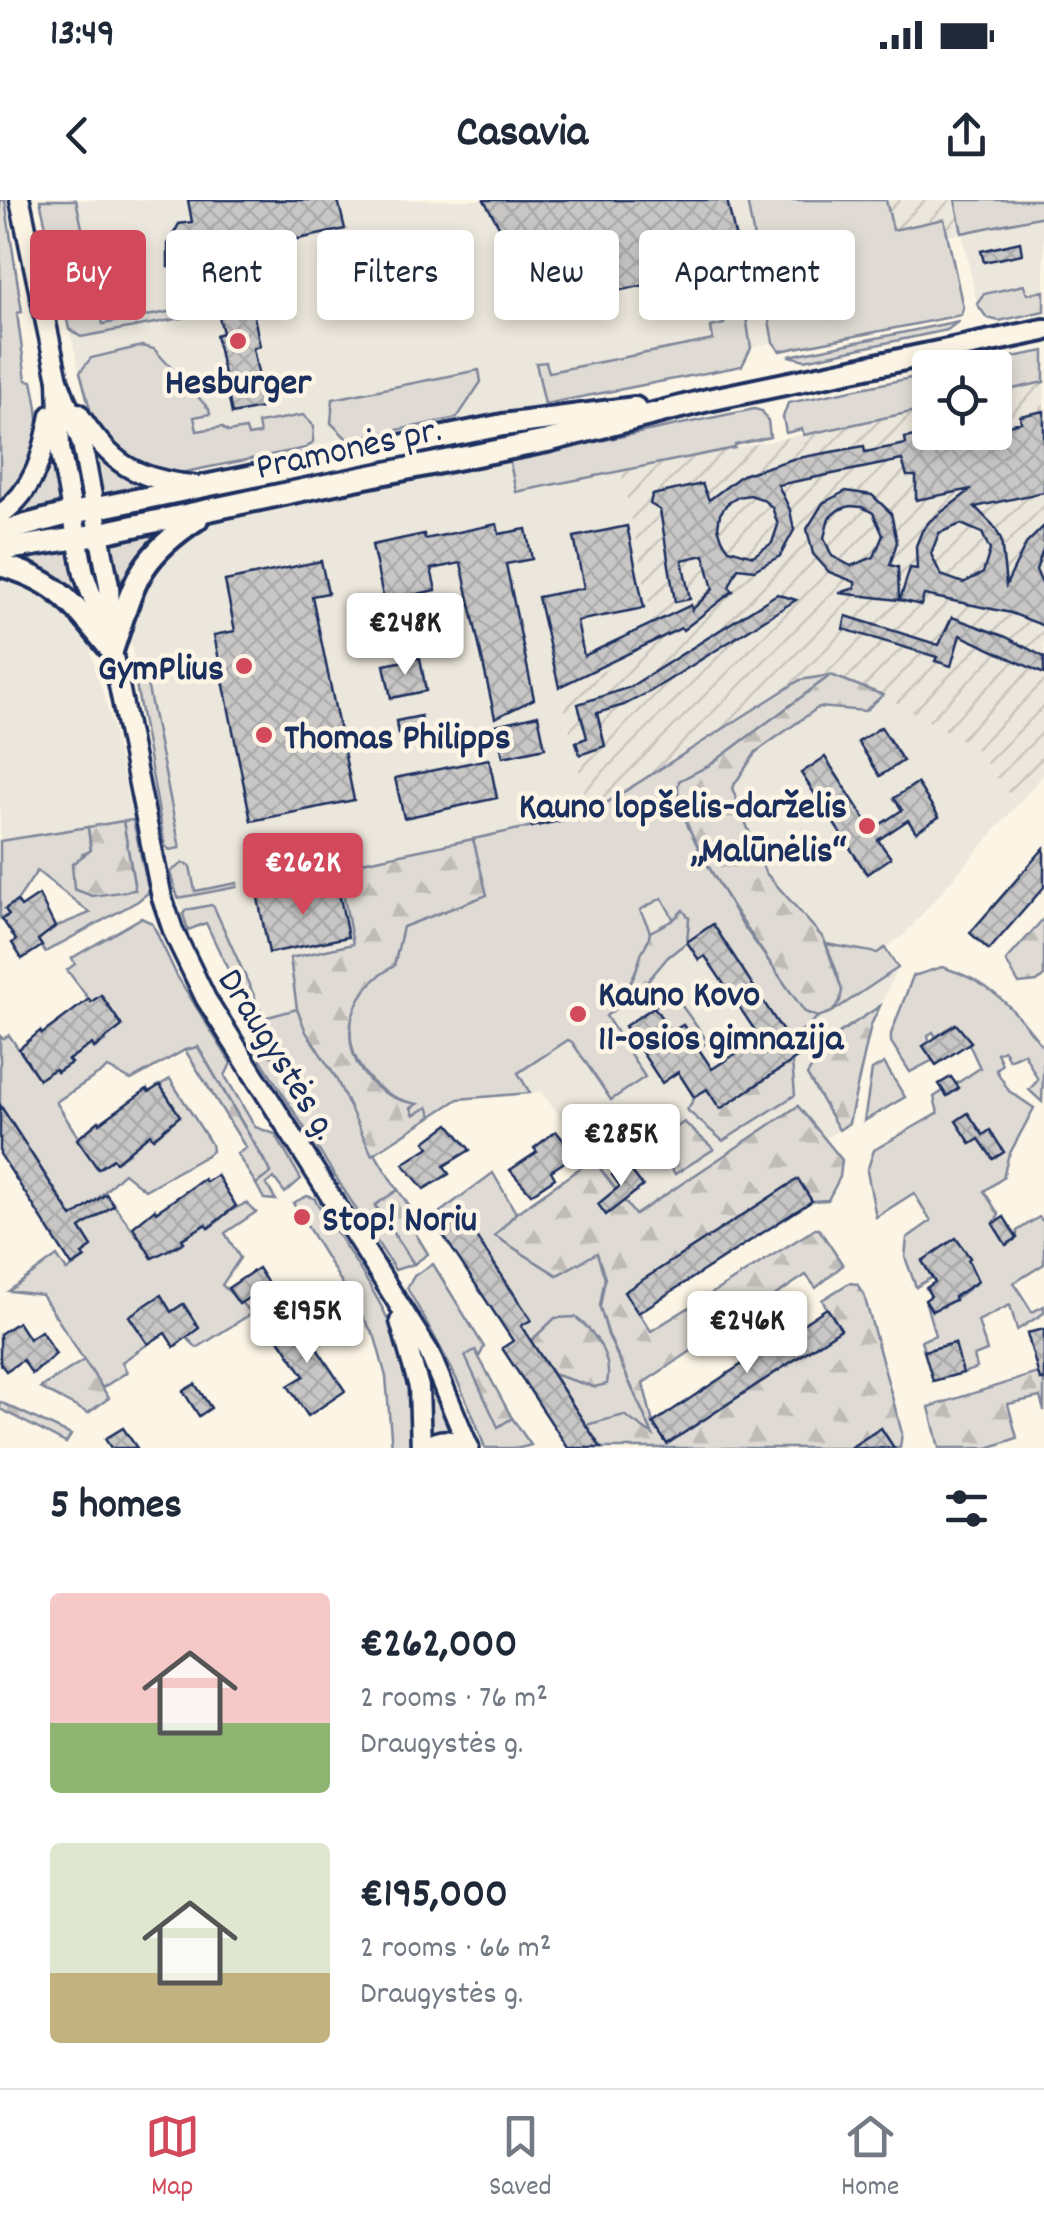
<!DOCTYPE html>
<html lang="en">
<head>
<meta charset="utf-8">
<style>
	body { margin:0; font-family:Dekko,sans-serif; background:#f6f6f7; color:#1f2937; height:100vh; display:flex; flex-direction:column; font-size:38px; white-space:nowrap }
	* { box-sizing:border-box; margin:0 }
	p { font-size:32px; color:#747a83 }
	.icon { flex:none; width:55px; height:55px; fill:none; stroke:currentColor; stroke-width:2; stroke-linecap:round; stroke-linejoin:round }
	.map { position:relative; height:1248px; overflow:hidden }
	.drawer { display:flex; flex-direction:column; background:#fff; flex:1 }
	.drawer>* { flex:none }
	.banner { position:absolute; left:30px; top:30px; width:985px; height:90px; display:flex; gap:20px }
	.buttons { position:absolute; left:912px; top:150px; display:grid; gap:20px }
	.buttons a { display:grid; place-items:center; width:100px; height:100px; border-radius:10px; background:#fff; box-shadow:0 5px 15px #0003; font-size:50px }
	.price { position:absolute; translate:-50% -85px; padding:0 22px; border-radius:10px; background:#fff; color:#222; font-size:32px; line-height:65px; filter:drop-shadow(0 2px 5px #0008) }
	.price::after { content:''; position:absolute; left:50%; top:60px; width:30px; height:22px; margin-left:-15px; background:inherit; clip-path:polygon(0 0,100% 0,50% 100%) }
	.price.selected { background:#d1495b; color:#fff }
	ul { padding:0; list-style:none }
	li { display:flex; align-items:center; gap:30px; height:250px; padding:0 50px }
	li span { display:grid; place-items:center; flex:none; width:280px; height:200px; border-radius:10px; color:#555 }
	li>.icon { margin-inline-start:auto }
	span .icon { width:120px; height:120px; fill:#fffc; stroke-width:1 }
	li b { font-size:42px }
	h2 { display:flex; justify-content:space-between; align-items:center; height:120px; padding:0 50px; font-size:42px }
	.pill { padding:0 35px; border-radius:10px; background:#fff; box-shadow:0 5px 15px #0003; font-size:35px; line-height:90px }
	.pill.selected { background:#d1495b; color:#fff }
	.status { display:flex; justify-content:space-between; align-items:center; height:70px; padding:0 50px; background:#fff; direction:ltr }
	.status svg { height:28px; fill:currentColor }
	header { display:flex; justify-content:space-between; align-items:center; height:130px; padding:0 50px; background:#fff; font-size:45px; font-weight:700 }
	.tab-bar { display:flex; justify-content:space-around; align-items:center; height:140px; border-top:2px solid #e0e1e3; background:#fff; font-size:28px; color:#747a83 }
	.tab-bar a { display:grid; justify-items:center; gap:5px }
	.tab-bar .selected { color:#d1495b }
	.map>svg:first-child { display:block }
	.built { fill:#ece7dc }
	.industrial { fill:url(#industrial-furrows) }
	.grass { fill:#dfdbd4; stroke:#7d8599; stroke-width:2.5 }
	.forest { fill:url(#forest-firs); stroke:#7d8599; stroke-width:2.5 }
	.building { fill:url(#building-cross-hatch); stroke:#1b2f5e; stroke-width:2.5; fill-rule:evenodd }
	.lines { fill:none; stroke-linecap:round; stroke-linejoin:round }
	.secondary-casing { stroke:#1b2f5e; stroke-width:25 }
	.primary-casing { stroke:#1b2f5e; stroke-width:28 }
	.secondary { stroke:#fcf5e5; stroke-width:18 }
	.primary { stroke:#fcf5e5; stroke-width:20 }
	.poi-dot { fill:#d1495b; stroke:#fcf5e5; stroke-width:4 }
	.labels { text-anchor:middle; stroke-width:9; stroke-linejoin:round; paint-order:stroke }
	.poi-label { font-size:38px; font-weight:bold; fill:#1b2f5e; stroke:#fcf5e5; text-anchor:start }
	.street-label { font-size:38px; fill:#1b2f5e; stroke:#fcf5e5 }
</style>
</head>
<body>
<div class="status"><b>13:49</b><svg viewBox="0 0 49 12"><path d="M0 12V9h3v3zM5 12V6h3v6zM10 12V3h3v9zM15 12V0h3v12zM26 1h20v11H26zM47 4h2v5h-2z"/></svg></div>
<header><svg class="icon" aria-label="back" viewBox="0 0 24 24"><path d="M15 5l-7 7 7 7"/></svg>Casavia<svg class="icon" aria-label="share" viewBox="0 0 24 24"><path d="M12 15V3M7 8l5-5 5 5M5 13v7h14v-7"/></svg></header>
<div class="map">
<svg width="1044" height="1248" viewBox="0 0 1044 1248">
	<defs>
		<pattern id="industrial-furrows" width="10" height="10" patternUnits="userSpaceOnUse" patternTransform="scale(2.5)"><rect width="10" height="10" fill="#ece7dc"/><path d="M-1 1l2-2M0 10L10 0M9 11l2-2" fill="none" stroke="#cac6bf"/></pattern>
		<pattern id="forest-firs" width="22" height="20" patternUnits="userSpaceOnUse" patternTransform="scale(2.5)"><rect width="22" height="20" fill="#dfdbd4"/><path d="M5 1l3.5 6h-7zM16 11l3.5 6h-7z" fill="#bfbcb8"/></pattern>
		<pattern id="building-cross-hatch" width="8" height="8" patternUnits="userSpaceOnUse" patternTransform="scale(2.5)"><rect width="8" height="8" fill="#c8c7c6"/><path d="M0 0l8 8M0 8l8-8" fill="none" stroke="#ababac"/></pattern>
	</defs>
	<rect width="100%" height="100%" fill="#fcf5e5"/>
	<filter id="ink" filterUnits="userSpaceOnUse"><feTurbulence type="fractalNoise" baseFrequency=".01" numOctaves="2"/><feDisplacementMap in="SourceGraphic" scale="20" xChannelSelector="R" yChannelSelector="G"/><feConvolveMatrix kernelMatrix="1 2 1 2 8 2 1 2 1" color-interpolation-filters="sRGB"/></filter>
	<g filter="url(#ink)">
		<g class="built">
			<path d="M39 0H747L773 142 752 148 742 166 735 169 554 204 457 218 180 273 88 208Z"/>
			<path d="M1044 16V111L999 121 987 118 977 104 962 33Z"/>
			<path d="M486 263H510L516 292 621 272 657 443 561 494 590 614 831 475 883 495 974 547 1017 605 904 735 885 748 898 768 871 825 849 923 650 1055 630 1006 541 892 458 899 352 969 256 821 206 723 188 730 170 672 154 593 131 443 133 406 144 379 184 337 217 321Z"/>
			<path d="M0 374 15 375 53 395 86 434 110 517 133 620 0 641Z"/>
		</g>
		<g class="industrial">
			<path d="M886 0H1044V16L948 36 944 19 892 30Z"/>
			<path d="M1044 182V574L1017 605 974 547 883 495 831 475 800 480 589 614 561 493 657 443 621 272 930 208V232H995V193Z"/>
		</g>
		<g class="grass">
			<path d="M0 0H5L22 112 17 113 26 180 32 181C44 237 42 263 0 306Z"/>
			<path d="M40 0H76L103 124 282 91 283 99 81 137 69 129Z"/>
			<path d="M747 0H886L893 30 944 19 963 108 961 115 780 151 773 142Z"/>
			<path d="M955 0H1044V16L962 33Z"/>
			<path d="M1024 85 1027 94 1044 91V111L999 121 987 118 977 104 984 94Z"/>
			<path d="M727 95C740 99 747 103 750 116L746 117 751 148 742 166 545 204 536 163 546 162 549 172 713 140 711 127 724 124 719 98Z"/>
			<path d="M959 121 947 130 805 160 789 156Z"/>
			<path d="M142 146 154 149 209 209 210 214 194 217 197 231 222 227 228 232 246 229 248 236 260 234 258 223 303 215 314 226 313 242 306 248 180 273 156 274 118 255 93 220 80 172 91 158Z"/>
			<path d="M1044 151V182L995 193V168L960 167Z"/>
			<path d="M479 170 481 182 457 218 348 240 331 223 333 199Z"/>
			<path d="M930 174V208L804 235 802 229 786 233 783 217 788 203Z"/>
			<path d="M754 209 762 211 768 221 770 237 735 245V248L516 292 510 263 513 259Z"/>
			<path d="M98 257 117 271 139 282 141 288 103 296 93 261Z"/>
			<path d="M49 266 55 270 61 302 22 313 19 310Z"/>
			<path d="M149 334 154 341 128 379 121 381 110 342Z"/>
			<path d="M67 350 71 352 79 385 73 390 30 367 29 362 32 357Z"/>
			<path d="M145 473 180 648 170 650 165 646 137 490 135 479Z"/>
			<path d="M831 475 710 565 679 581 688 626 740 721 805 812 818 817 789 841 713 725 687 742 689 718 674 720 662 698 640 710C643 717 649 726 650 733 651 741 629 786 623 795L628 799 606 816 645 877 611 900 572 842 568 840 518 873 530 893 458 899 432 916 428 908 414 915 410 908 416 904C341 888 326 803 394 766L402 727 486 695 473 639 589 614 800 480Z"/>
			<path d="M133 620 149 692 138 701 45 752 38 740 55 727 90 713 37 671 17 701 6 708 9 715 0 718V641L88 627 91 651 83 654 135 689 123 621Z"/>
			<path d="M183 663 190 666 195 691 237 683V687L178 698 170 672Z"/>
			<path d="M211 705 214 707 264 818 297 809C307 834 323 855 336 878 357 917 372 954 398 990L375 1006 414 1064 395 1070 256 852 279 858 230 774 206 723 188 730 183 714 186 710Z"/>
			<path d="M141 718 152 723 177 776 231 863 225 876 255 927 275 934 301 979 285 993 274 978 266 984 276 1000 264 999 256 984 271 972 198 847 185 850 131 880 108 868 56 902 98 969 113 959 116 962 129 953 127 950 150 934 154 938 180 916 160 885 170 879 211 944 212 951 207 955 145 990 124 973C108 986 105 995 87 1007L94 1019 114 1005 153 1057 169 1047 171 1050 184 1042 182 1039 206 1024 209 1028 220 1020 219 1017 246 1003 256 1012 225 1033 240 1058 222 1085 252 1113 197 1148 185 1136 198 1127 184 1104 171 1112 160 1096 130 1116 148 1144 122 1162 127 1172 102 1188 42 1095 9 1091 57 1056 67 1071 84 1059 82 1054 92 1047 0 905V836L3 839 9 835 39 879 55 869 58 872 70 863 68 860 92 844 95 848 106 841 105 837 121 825 102 796 91 802 67 770 75 764 72 758Z"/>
			<path d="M826 744 877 753 885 748 898 768 832 812C849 789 835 769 826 744Z"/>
			<path d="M942 767C993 782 1012 808 1044 848L1042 902 1029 890 1038 880 1024 853 1009 860 1004 850 997 853 1002 864 996 870 1009 891 1034 908 1008 957 1003 978 984 991 999 1015 993 1024 1006 1044 1017 1038V1031L1039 1017 1044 1022V1064L1014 1083 1032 1112 1044 1106V1113L1017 1130 1010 1105 978 1121 987 1151 974 1156 977 1168 963 1173 954 1143 924 1151 921 1141 935 1135 925 1100 932 1111 941 1105 943 1107 978 1082 968 1060 970 1057 955 1039 922 1061 932 1077 916 1087 905 1057 907 1038 931 1021 914 993 876 1017 867 971 874 950 938 913 934 897 943 891 947 896 958 889 956 884 980 868 969 844 971 842 955 824 936 837 933 832 928 835 933 860 910 872 891 842V834L913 776Z"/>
			<path d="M674 795 708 842 699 848 683 825 671 832 654 807Z"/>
			<path d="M884 863 905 897 864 921 872 870Z"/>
			<path d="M493 973 516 1013 495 1036 557 1075 597 1052 605 1078 600 1107 608 1135 654 1237 616 1219 586 1225 553 1174 594 1187 556 1118 531 1141 521 1126 531 1119 462 1015 439 1029 434 1020 436 1015Z"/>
			<path d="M307 996 314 998C352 1059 406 1127 412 1201 414 1216 413 1232 413 1248H392L386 1177 375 1137 293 1003Z"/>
			<path d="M433 1064 484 1147 479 1157 475 1150 485 1193 498 1226 512 1218 531 1245 520 1248H485C466 1191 437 1140 407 1088L414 1076Z"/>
			<path d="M431 1194 434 1195 451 1234 430 1237Z"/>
		</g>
		<g class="forest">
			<path d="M831 475 883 495 865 511 819 507 756 552 732 588 765 672 824 739 842 790 840 801 832 812 818 817 805 812C777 773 667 623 679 581L710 565Z"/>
			<path d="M123 621 135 690 92 696 74 689 72 664 91 650 88 627Z"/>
			<path d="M473 639 487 695 403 727 394 766C326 803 340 893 418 904L411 908 414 915 428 907 432 916 372 955 335 876 306 832 297 809 290 758 353 744 338 667Z"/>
			<path d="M683 710 689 718 687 742 668 757 631 801 623 795C633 782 636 771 641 755 644 745 649 743 650 732L673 720Z"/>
			<path d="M1044 718V776L1037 782 1019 784 1006 761Z"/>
			<path d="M880 806 871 825 849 923 839 930 807 875 830 839Z"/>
			<path d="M198 847 271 973 256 984 237 954 246 948 185 850Z"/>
			<path d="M792 862 795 895 723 941 687 910 695 897 707 889 721 908Z"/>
			<path d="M798 906 842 960 840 977 828 1000 812 1001 797 980 625 1092 651 1131 815 1029H819L843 1065 816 1088 806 1075 643 1183 653 1223 667 1244 840 1130 822 1100 849 1083 857 1084 864 1095 902 1233 900 1248H894L881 1228 850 1248H601L586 1225 624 1215 653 1235 609 1136 600 1107 605 1078 597 1053 557 1075 495 1036 516 1013 593 959 635 1015Z"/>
			<path d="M684 922 714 949 675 974 653 944Z"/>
			<path d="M398 990 412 1010 405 1016 428 1054 414 1064 375 1005Z"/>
			<path d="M575 1117C595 1131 613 1158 607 1184L594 1187 553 1174 531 1141 555 1118Z"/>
			<path d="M475 1150 512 1218 498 1227 465 1156Z"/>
			<path d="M84 1160 109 1198 88 1213 40 1188Z"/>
			<path d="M1044 1171V1211L1040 1197 1008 1204 1017 1238 988 1248H939L929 1207Z"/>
			<path d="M0 1202 71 1235 66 1243 0 1209Z"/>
		</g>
		<g class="building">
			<path d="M188 0H338L345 29 168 67V44L179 24 192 22Z"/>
			<path d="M484 0H727L741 61 714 66 715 71 527 109 515 52 507 48 508 42Z"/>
			<path d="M1020 42 1022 54 984 62 981 51Z"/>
			<path d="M252 106 260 146 253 148 265 207 232 214 216 135 223 133 218 113Z"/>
			<path d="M1044 211V292L975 307 993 325 1001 339 1006 385 1026 344 1044 326V347L1036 370 1044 388V426L1011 413 924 395 921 405 900 400 910 368 917 369 916 346 922 331 930 321 972 289 916 300V276H907L902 260 778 285 790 310 794 330 780 356 754 370 738 368 729 387 733 391 683 430 681 428 559 487 538 397 584 388 574 337 627 326 644 408 577 421 584 456 691 405 692 410 713 389 704 355 682 360 690 399 675 402 660 310 650 304 652 295 702 284 709 300 742 275 793 259 864 246 865 252 906 244 905 238 933 232H995V228L1021 222 1020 216ZM750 295 762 299 772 307 778 325 772 343 753 356 729 349 722 339 718 327 720 314 727 304 738 297ZM961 324 982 333 990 350 983 373 963 383 941 375 931 354 939 333Z"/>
			<path d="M846 291 872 295 891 313 897 342 890 365 898 367 899 400 839 393 855 388V382L829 372 813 354 807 329 823 303ZM850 306 862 307 873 313 883 335 874 357 851 366 832 356 824 338 829 318 838 310Z"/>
			<path d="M497 324 499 334 526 329 532 359 506 364 534 499 495 518 461 363 431 369 436 390 384 401 372 345 424 334 425 339Z"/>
			<path d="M321 361 328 393 312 396 354 600 251 621 214 435 235 431 225 381Z"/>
			<path d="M777 394 796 400 651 491 624 505 597 513 605 546 580 555 576 542 587 538 578 504 630 487Z"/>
			<path d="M846 416 939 445 952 417 1006 437 1044 457V474L960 435 951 466 935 461 937 457 843 429Z"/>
			<path d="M420 458 426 491 391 498 384 465Z"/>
			<path d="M538 515 545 548 503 557 496 525Z"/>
			<path d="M421 516 423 528 398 534 396 521Z"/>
			<path d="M881 527 903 561 880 576 858 542Z"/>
			<path d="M825 557 872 630 902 610 894 598 917 583 939 617 916 632 908 620 878 640 891 658 867 674 801 573Z"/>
			<path d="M489 559 497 598 404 618 395 578Z"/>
			<path d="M586 599 590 614 532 627 529 611Z"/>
			<path d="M1044 648V687L989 750 970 733Z"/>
			<path d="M337 682 348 737 269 753 258 698Z"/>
			<path d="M39 695 55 727 38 740 42 746 22 759 12 743 16 740 2 719 9 715 5 709 17 701 21 707Z"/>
			<path d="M713 724 789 841 799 835 809 850 720 909 707 889 694 897 678 872 662 883 625 826 654 807 671 832 683 825 712 869 760 838 705 756 699 760 687 742Z"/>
			<path d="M101 795 122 826 94 848 92 844 68 860 71 863 57 872 55 869 39 879 19 849 40 831 42 834 89 799 91 802Z"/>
			<path d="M956 824 971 842 936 865 923 846Z"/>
			<path d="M951 877 959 888 947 896 939 884Z"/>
			<path d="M160 885 180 916 153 938 150 934 116 962 113 959 98 969 77 939 99 921 100 923 147 889 149 892Z"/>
			<path d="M0 905 72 1017 106 994 114 1005 80 1028 92 1047 82 1054 85 1058 72 1066 0 954Z"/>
			<path d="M968 913 983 935 990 930 1004 952 993 959 979 939 971 944 956 921Z"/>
			<path d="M449 924 470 950 444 966 449 974 424 989 403 964 429 947 425 942Z"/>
			<path d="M556 931 575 955 551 971 555 978 531 994 510 970 537 952 534 948Z"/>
			<path d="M626 964 643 986 606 1015 598 1004 620 986 612 975Z"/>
			<path d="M217 975 236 1006 208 1028 206 1024 182 1039 184 1042 152 1058 133 1027 155 1009 156 1012 204 979 206 982Z"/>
			<path d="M798 979 812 1001 638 1113 624 1092Z"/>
			<path d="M461 1014 531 1120 521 1126 601 1248H568L502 1148 513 1141 439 1029Z"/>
			<path d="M1004 1017 1017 1038 1006 1045 993 1024Z"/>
			<path d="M956 1038 970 1058 968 1060 978 1081 954 1097 955 1100 932 1111 925 1100 931 1096 926 1088 935 1082 922 1061Z"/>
			<path d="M258 1068 269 1085 239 1104 228 1088Z"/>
			<path d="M161 1095 171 1112 183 1104 199 1128 174 1147 165 1133 148 1144 129 1116Z"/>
			<path d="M827 1108 841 1129 667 1244 653 1223Z"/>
			<path d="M292 1111 345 1191 308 1216 288 1186 304 1176 270 1126Z"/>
			<path d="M18 1122 29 1139 41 1131 56 1154 32 1174 23 1160 6 1171 0 1163V1134Z"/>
			<path d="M1044 1129V1180H1040L1027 1133Z"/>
			<path d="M955 1143 963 1173 933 1181 924 1151Z"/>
			<path d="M195 1184 211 1208 199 1216 183 1191Z"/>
			<path d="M123 1228 137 1248H111L105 1239Z"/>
			<path d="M881 1228 894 1248H850Z"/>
		</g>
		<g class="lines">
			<defs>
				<g id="secondary">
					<path d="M20 0 58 180 82 243 109 386 111 431"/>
					<path d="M58 180 60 248 84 374 112 451 162 698 174 733 206 799 429 1152 469 1248"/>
					<path d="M78 213C110 263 134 279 193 285"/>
					<path d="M0 315C35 290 43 255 51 215"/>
					<path d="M400 1121 419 1187 421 1248"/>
					<path d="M424 1248C441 1237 451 1239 469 1247"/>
				</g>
				<g id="primary">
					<path d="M0 332 72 313 503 225 635 208"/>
					<path d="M0 350 78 338 335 283 547 241 708 200 1044 130"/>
					<path d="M0 365C60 381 74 406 112 451"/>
					<path d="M112 451C134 385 135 360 197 319"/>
				</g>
			</defs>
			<use href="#secondary" class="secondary-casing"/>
			<use href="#primary" class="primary-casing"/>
			<use href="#secondary" class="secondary"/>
			<use href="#primary" class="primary"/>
		</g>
	</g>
	<g class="poi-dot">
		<circle cx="238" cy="141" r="10"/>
		<circle cx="244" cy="466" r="10"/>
		<circle cx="264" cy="535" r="10"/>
		<circle cx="867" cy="626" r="10"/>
		<circle cx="578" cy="814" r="10"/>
		<circle cx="302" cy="1017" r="10"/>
	</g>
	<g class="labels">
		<g class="poi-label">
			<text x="238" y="193" text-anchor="middle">Hesburger</text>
			<text x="224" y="479" text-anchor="end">GymPlius</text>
			<text x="284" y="548">Thomas Philipps</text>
			<text x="847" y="617" text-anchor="end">Kauno lopšelis-darželis<tspan x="847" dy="44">„Malūnėlis“</tspan></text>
			<text x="598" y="805">Kauno Kovo<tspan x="598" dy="44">11-osios gimnazija</tspan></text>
			<text x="322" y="1030">Stop! Noriu</text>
		</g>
		<g class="street-label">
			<text transform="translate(348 246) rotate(-12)" y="13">Pramonės pr.</text>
			<text transform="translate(280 853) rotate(58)" y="13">Draugystės g.</text>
		</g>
	</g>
</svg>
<div class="buttons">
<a><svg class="icon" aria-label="locate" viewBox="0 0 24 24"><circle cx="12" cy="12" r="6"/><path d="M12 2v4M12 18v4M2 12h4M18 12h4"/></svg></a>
</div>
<b class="price" style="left:405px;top:478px">€248K</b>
<b class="price selected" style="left:303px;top:718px">€262K</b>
<b class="price" style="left:621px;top:989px">€285K</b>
<b class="price" style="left:307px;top:1166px">€195K</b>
<b class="price" style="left:747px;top:1176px">€246K</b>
<div class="banner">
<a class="pill selected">Buy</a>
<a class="pill">Rent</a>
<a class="pill">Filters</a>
<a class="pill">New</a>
<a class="pill">Apartment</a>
</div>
</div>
<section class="drawer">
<h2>5 homes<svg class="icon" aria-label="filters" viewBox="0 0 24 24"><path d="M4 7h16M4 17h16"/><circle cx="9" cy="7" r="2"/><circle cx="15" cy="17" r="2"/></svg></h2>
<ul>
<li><span style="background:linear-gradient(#f6c9c9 65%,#8fb573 0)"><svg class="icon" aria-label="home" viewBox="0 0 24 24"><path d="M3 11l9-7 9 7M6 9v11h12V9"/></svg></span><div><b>€262,000</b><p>2 rooms · 76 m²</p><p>Draugystės g.</p></div></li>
<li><span style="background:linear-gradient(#dfe7d0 65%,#c2b280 0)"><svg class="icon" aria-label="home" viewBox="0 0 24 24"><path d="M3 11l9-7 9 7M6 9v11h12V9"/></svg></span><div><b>€195,000</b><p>2 rooms · 66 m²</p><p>Draugystės g.</p></div></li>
</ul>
</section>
<nav class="tab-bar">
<a class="selected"><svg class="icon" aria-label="map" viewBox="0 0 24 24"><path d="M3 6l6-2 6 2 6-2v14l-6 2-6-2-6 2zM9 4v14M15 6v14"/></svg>Map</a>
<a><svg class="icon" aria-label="saved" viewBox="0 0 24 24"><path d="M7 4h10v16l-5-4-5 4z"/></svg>Saved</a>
<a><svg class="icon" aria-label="home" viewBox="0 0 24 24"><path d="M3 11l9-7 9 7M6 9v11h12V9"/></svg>Home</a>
</nav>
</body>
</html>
